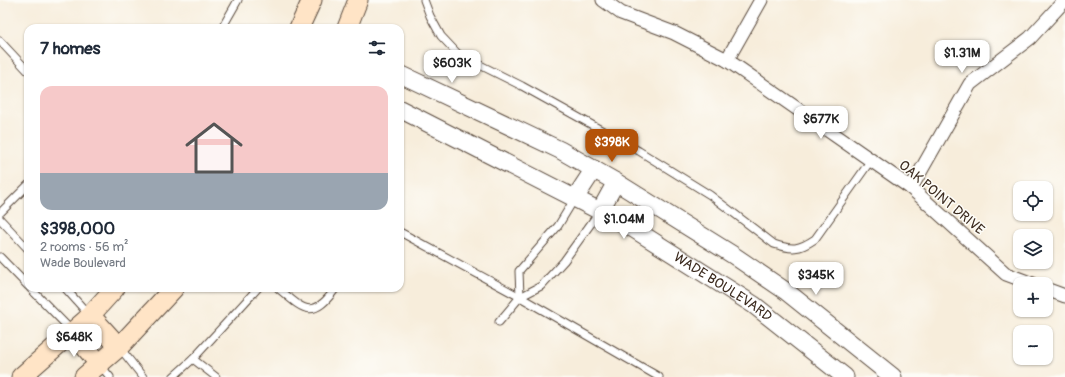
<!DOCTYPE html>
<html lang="en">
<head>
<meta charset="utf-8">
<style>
	body { margin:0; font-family:Pangolin,sans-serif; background:#f2f2f3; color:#1f2937; height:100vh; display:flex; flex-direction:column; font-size:15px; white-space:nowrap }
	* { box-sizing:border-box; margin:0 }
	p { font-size:13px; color:#747a83 }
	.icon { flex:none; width:22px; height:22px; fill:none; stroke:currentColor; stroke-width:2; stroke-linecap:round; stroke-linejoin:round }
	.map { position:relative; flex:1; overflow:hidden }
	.side { position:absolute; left:24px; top:24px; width:380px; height:268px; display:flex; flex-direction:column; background:#fff; border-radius:12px; box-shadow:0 1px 3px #0004 }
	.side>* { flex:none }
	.controls { position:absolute; left:1013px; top:181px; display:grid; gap:8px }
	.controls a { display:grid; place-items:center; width:40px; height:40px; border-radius:8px; background:#fff; box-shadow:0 1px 3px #0004; font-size:20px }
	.price { position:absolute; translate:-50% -34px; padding:0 9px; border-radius:8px; background:#fff; color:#222; font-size:13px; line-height:26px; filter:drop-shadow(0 1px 2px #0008) }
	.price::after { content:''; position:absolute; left:50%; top:24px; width:12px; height:9px; margin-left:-6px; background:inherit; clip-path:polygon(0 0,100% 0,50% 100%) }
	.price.active { background:#b45309; color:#fff }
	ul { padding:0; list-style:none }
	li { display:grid; align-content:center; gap:8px; height:212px; padding:0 16px }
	li span { display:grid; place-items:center; height:124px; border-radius:12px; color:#555 }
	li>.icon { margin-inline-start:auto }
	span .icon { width:72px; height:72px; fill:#fffc; stroke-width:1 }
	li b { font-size:17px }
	h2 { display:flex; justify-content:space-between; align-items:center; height:48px; padding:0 16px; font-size:17px }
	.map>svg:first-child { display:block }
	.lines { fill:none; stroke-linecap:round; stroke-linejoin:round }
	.service-casing { stroke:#57473a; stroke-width:9 }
	.minor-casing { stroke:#57473a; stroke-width:15 }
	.tertiary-casing { stroke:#57473a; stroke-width:19 }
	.secondary-casing { stroke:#57473a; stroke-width:21 }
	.service { stroke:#fff; stroke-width:7 }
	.minor { stroke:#fff; stroke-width:13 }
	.tertiary { stroke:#fff; stroke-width:17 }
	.secondary { stroke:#ffe4c6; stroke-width:19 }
	.labels { text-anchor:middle; stroke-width:3; stroke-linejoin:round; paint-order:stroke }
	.street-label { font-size:14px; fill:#3b2a1e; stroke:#fdfcf7 }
</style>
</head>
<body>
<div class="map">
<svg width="1065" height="377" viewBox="0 0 1065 377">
	<rect width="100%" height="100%" fill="#fdfcf7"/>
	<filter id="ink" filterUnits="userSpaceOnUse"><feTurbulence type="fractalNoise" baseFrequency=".025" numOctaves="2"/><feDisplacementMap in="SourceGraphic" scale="8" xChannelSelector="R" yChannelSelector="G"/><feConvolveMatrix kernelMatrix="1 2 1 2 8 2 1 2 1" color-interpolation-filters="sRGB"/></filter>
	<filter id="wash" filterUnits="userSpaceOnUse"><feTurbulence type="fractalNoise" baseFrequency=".012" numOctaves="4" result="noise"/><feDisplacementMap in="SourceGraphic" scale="16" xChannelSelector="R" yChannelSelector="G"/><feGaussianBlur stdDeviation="0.9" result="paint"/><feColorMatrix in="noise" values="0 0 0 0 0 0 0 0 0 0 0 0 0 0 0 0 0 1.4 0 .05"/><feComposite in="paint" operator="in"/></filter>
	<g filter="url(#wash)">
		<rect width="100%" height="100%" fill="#f7eddb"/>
	</g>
	<g filter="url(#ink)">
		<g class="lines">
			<defs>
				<g id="service">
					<path d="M424 0 430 16 441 36 458 54 522 86 639 151 710 195 774 244C792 250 799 250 815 239L871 160"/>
					<path d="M222 28 238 0"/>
					<path d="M0 41 28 71"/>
					<path d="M0 213 28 185"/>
					<path d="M0 219 28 249"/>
					<path d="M400 232 520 297 659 377"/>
					<path d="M0 257 28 286"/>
					<path d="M30 288 72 331"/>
					<path d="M65 288 90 316"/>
					<path d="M278 288C304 310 312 321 336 288"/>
					<path d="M520 297 519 271 558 226 575 198"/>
					<path d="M499 322 520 297 541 286 564 261 600 211"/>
					<path d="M120 348 143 377"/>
					<path d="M193 359 216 377"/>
					<path d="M100 365 110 377"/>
					<path d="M173 377 193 359 258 288"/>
				</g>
				<g id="minor">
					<path d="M603 0 621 13 674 33 727 60 911 188 1006 274 1033 284"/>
					<path d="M727 60 761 0"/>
					<path d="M911 188 970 84 1030 38 1065 0"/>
					<path d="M1046 289 1065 296"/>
				</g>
				<g id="tertiary">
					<path d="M400 74 560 150 616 182 733 255 787 292 893 377"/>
					<path id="s1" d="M400 109 629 226 754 305 845 377"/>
					<path d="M575 198 594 169"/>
					<path d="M600 211 616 182"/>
				</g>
				<g id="secondary">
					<path d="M299 28 312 0"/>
					<path d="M347 28 358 0"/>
					<path d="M91 316 119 347"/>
					<path d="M73 332 100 365"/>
					<path d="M21 377 86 320 115 288"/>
					<path d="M84 377 119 347 174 288"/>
				</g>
			</defs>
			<use href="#service" class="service-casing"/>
			<use href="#minor" class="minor-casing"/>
			<use href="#tertiary" class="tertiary-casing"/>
			<use href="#secondary" class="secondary-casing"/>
			<use href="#service" class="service"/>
			<use href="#minor" class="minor"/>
			<use href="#tertiary" class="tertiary"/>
			<use href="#secondary" class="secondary"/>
		</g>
	</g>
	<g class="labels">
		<g class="street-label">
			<text transform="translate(942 197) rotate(40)" y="5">OAK POINT DRIVE</text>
			<text dy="5" stroke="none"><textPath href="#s1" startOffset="369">WADE BOULEVARD</textPath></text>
		</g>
	</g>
</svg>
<div class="controls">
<a><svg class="icon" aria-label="locate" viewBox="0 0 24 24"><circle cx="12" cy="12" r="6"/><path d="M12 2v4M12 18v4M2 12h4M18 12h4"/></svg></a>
<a><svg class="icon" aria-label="layers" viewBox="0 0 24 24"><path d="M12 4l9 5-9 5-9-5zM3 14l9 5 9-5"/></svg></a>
<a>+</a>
<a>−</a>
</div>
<b class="price" style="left:962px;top:74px">$1.31M</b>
<b class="price" style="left:452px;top:84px">$603K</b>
<b class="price" style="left:821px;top:140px">$677K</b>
<b class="price active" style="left:612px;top:163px">$398K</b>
<b class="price" style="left:624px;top:240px">$1.04M</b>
<b class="price" style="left:816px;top:296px">$345K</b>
<b class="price" style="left:74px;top:358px">$648K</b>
<section class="side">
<h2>7 homes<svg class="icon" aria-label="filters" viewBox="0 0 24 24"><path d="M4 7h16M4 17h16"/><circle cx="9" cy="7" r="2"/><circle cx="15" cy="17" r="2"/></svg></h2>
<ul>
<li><span style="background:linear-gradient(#f6c9c9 70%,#9aa5b1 0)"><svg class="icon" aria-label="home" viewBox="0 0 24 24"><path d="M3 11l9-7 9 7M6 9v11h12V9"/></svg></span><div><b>$398,000</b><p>2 rooms · 56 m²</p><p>Wade Boulevard</p></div></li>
</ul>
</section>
</div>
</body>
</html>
